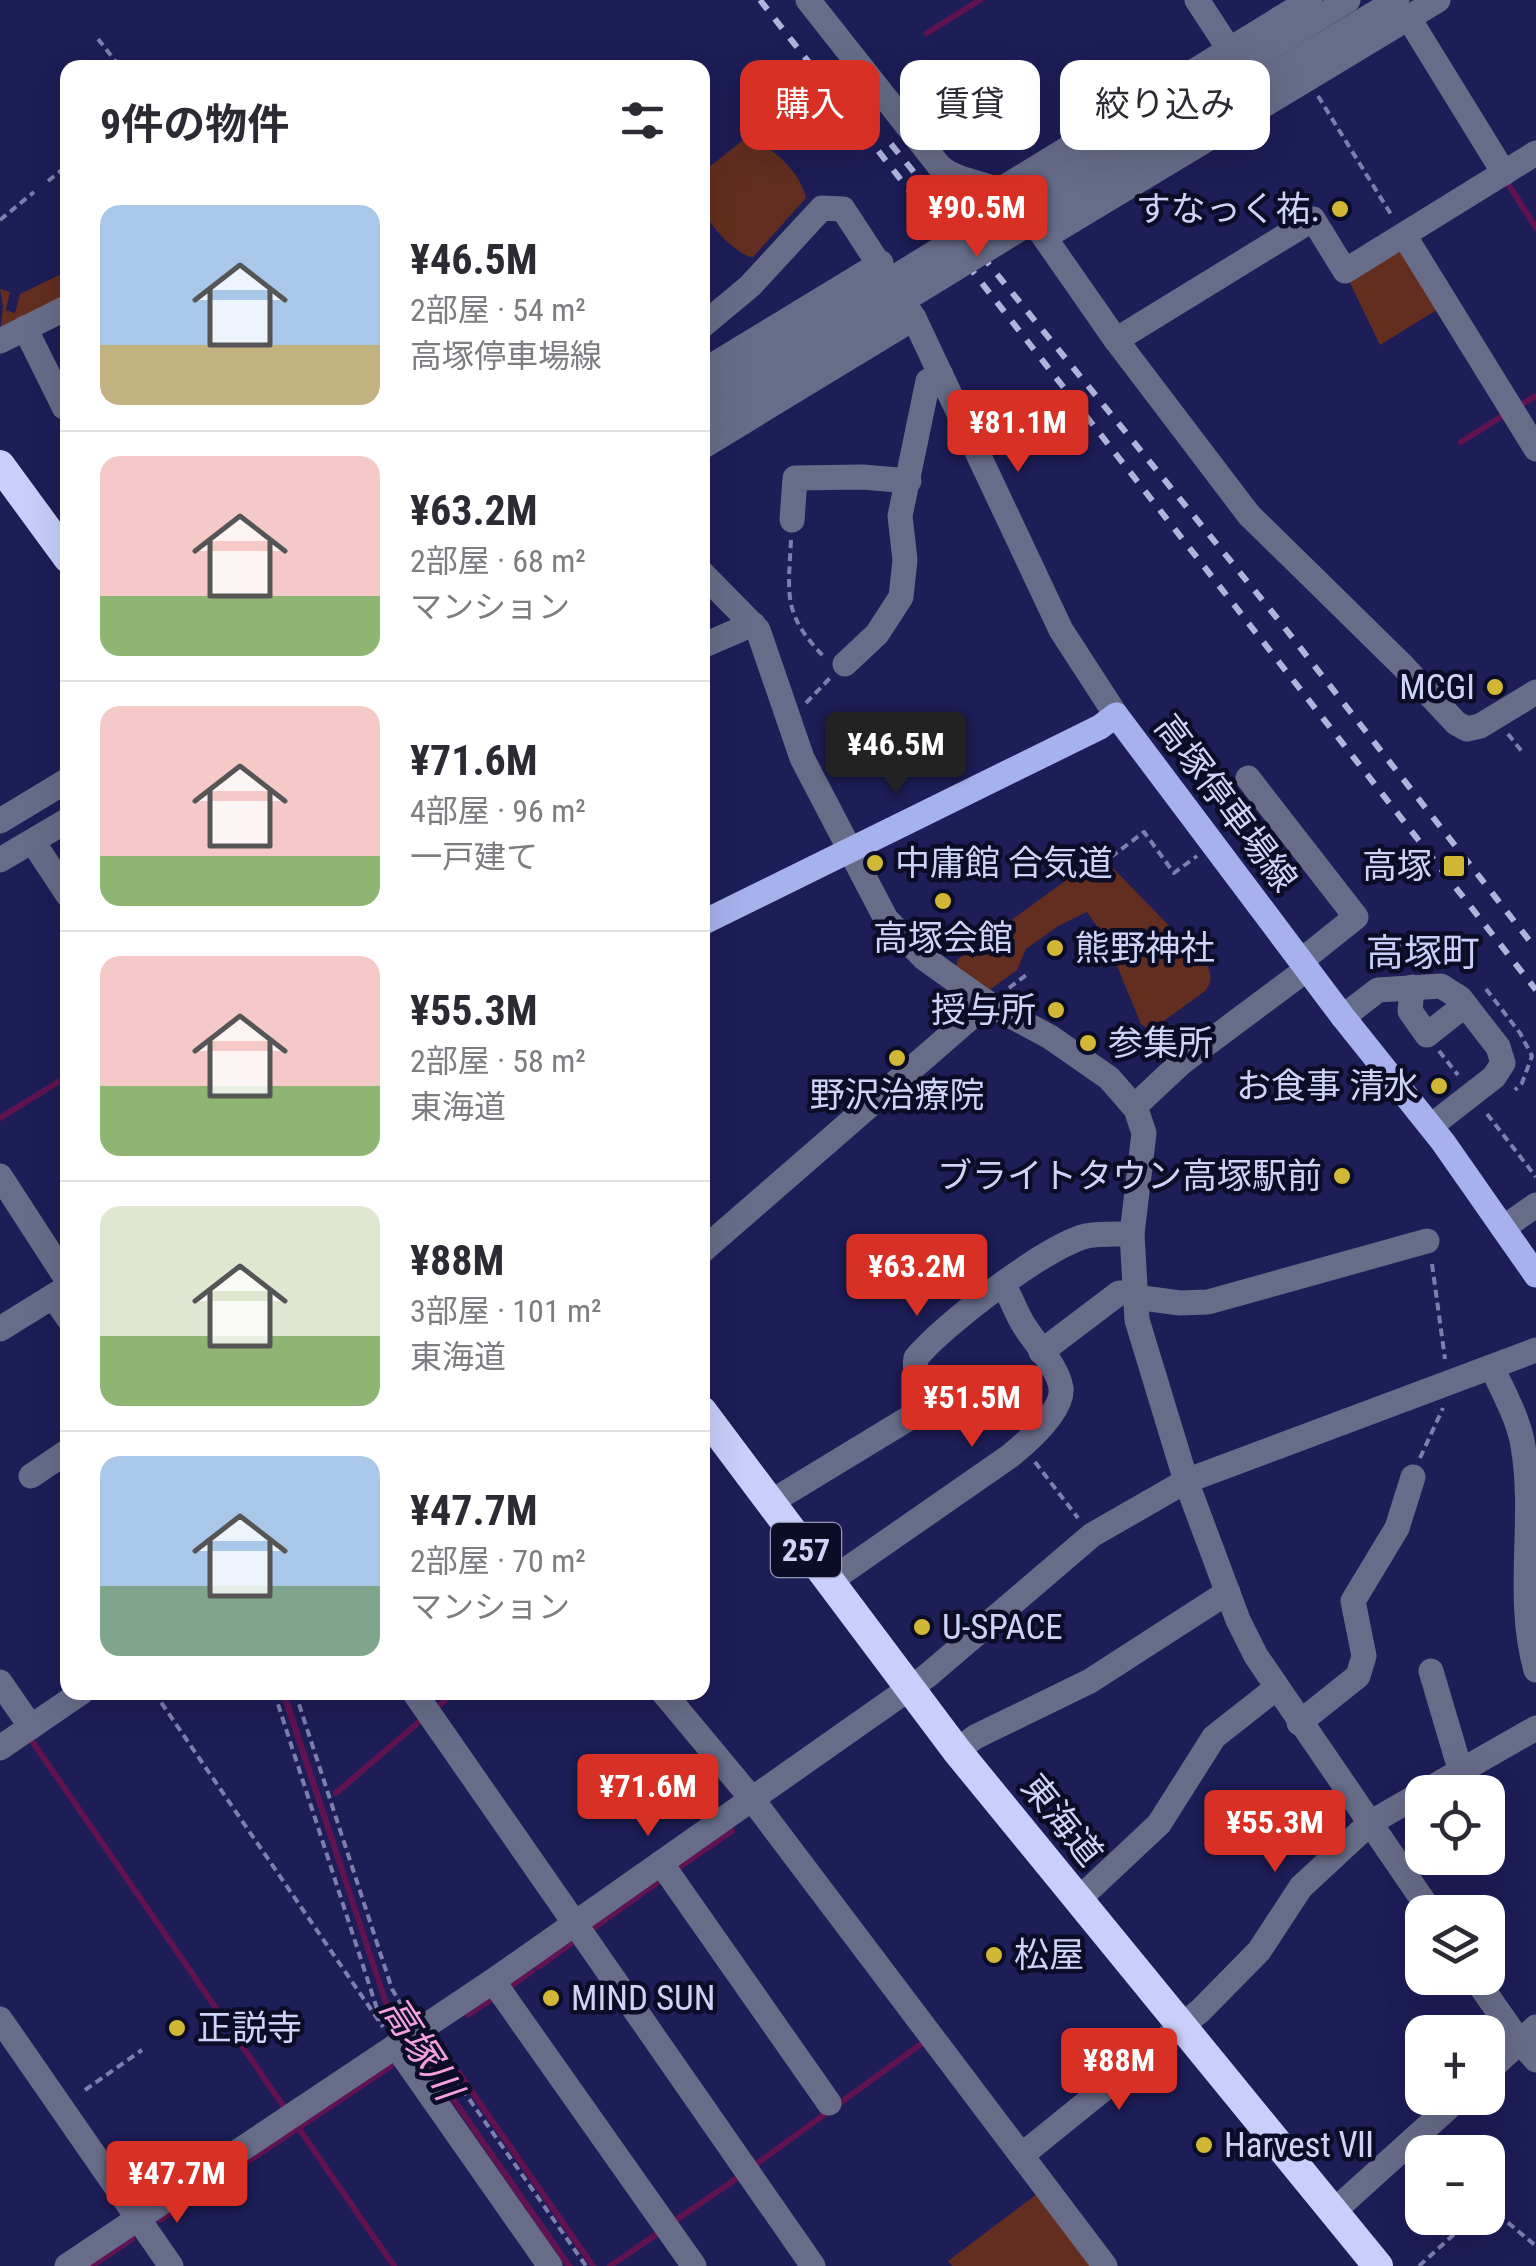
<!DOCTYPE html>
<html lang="ja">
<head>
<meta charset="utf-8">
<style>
	body { margin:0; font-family:"Roboto Condensed","Noto Sans JP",sans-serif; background:#f7f7f7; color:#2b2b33; height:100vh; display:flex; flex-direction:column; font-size:38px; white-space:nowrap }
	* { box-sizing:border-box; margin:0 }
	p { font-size:32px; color:#7c7c81 }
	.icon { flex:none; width:55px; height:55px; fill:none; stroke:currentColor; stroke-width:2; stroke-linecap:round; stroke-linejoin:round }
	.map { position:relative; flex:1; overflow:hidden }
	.details { position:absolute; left:60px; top:60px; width:650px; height:1640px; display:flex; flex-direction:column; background:#fff; border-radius:20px; box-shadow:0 10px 40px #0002 }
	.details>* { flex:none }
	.guide { position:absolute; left:740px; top:60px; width:645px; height:90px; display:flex; gap:20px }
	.fabs { position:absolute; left:1405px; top:1775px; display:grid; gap:20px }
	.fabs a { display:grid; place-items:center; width:100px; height:100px; border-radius:20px; background:#fff; box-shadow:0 10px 40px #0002; font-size:50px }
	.price { position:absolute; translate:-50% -85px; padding:0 22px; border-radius:10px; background:#d93025; color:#fff; font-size:32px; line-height:65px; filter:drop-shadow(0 2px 5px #0008) }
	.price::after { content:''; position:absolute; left:50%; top:60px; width:30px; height:22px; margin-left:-15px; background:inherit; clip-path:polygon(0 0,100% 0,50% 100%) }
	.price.on { background:#222; color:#fff }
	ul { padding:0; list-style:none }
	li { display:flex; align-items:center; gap:30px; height:250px; padding:0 40px }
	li+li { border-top:2px solid #e1e1e2 }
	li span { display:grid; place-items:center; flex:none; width:280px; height:200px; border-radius:20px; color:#555 }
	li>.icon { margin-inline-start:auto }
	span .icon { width:120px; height:120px; fill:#fffc; stroke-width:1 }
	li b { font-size:42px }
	h2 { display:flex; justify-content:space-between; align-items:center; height:120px; padding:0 40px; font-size:42px }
	.chip { padding:0 35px; border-radius:20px; background:#fff; box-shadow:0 10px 40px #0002; font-size:35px; line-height:90px }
	.chip.on { background:#d93025; color:#fff }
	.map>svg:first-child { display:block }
	.green { fill:#632e1f }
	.water { fill:#601251 }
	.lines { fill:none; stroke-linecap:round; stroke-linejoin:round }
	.stream { stroke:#601251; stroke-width:6 }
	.path { stroke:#7c7fad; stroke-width:4; stroke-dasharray:8 5; stroke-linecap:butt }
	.minor { stroke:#676c89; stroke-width:25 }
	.major { stroke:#a7b1ed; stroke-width:25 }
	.highway { stroke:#c7cffa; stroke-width:30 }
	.rail { stroke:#aeb4dc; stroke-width:6; stroke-dasharray:12 12; stroke-linecap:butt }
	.minor-bridge { stroke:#676c89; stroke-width:25 }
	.poi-dot { fill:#d2b736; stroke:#0b0c25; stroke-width:4 }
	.labels { text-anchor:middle; stroke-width:9; stroke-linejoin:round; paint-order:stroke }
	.shield { fill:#0b0c25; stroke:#9398b9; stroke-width:2.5 }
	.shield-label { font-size:32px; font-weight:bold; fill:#cdd4f8 }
	.poi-label { font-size:35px; fill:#cdd4f8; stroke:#0b0c25; text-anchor:start }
	.street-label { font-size:35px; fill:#cdd4f8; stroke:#0b0c25 }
	.neighbourhood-label { font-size:38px; fill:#c8cffb; stroke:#0b0c25 }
	.water-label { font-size:38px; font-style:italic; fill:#f7a0e0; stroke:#0b0c25 }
</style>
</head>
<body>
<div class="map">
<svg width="1536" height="2266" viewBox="0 0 1536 2266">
	<rect width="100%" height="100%" fill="#1d1d57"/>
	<g class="green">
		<path d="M743 140C769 140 801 173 806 198L753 257C737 257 705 221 702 206 701 195 702 183 703 172Z"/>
		<path d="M1400 250 1440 308 1380 345 1349 281Z"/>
		<path d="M61 274 67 287V298L0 332 3 307 0 289 10 292 6 310 15 313 20 294Z"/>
		<path d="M1094 860 1111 866 1207 965C1212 976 1212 982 1205 991L1150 1031 1141 1024 1106 939 1087 912 1058 926 1026 949 1017 970 991 989 986 990 956 967 958 959Z"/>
		<path d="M1037 2194 1091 2266H952L948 2261Z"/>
	</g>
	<path class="water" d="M280 1693H287L388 2000 573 2266H565L383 2003Z"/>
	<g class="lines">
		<g class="stream">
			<path d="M927 33 980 0"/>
			<path d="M1507 182 1536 228"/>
			<path d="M1520 405 1536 396"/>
			<path d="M1461 442 1504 415"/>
			<path d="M0 1118 68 1076"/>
			<path d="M441 1704 454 1692"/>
			<path d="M32 1741 284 2107"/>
			<path d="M336 1793 420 1721"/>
			<path d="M675 1870 732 1831"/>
			<path d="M595 1927 662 1879"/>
			<path d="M538 1967 573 1942"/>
			<path d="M508 1988 532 1971"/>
			<path d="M468 2015 495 1997"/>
			<path d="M434 2037 593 2266"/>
			<path d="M297 2126 394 2266"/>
			<path d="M755 2165 921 2044"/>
			<path d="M160 2220 391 2066"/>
			<path d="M676 2220 739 2177"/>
			<path d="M92 2266 132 2239"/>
			<path d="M610 2266 660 2232"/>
		</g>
		<g class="path">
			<path d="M98 39 121 68"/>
			<path d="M1318 96 1392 216"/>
			<path d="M48 181 68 165"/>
			<path d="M0 220 34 192"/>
			<path d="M791 540C788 598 783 614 825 658"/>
			<path d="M806 703 831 677"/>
			<path d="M1508 734 1524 754"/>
			<path d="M1111 857 1144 832 1174 873 1197 856"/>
			<path d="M1422 951 1426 956"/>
			<path d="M1413 957 1416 954"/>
			<path d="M1368 968 1408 938"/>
			<path d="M1009 988 1029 973"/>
			<path d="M1486 989 1520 1033 1532 1056 1522 1083 1515 1090"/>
			<path d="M1439 1051 1458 1075"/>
			<path d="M1487 1114 1536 1177"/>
			<path d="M1432 1264 1445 1359"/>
			<path d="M1420 1458 1443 1408"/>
			<path d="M1035 1462 1078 1518"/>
			<path d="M154 1692 383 2027"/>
			<path d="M274 1692 381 2021"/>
			<path d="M295 1692 392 1989 406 2013"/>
			<path d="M432 2046 586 2266"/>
			<path d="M85 2090 142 2050"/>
			<path d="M1488 2206 1536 2246"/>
			<path d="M1419 2266 1472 2218"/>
		</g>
		<g class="minor">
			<path d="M808 0 940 167C960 183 985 182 1007 194"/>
			<path d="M1197 0 1229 49"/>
			<path d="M1408 17 1504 173"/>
			<path d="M1222 77 1348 0"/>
			<path d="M1234 98 1397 0"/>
			<path d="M1000 190 1310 0"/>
			<path d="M1040 231 1116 340 1249 515 1402 665 1456 723 1467 729 1480 726 1536 692"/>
			<path d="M1404 235 1536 449"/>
			<path d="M1045 237 1438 0"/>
			<path d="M702 326 750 286 822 208 843 209 914 318 1061 630 1116 715"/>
			<path d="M25 328 64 407"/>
			<path d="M1116 340 1313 219 1345 271 1536 153"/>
			<path d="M0 341 68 307"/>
			<path d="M702 372 881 263"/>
			<path d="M702 447 914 318"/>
			<path d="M792 520 795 478 863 477 909 481"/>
			<path d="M702 573 758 630 802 758 886 919 924 958 987 1003 1050 1037 1109 1078 1136 1109 1144 1133 1132 1234 1137 1320 1186 1481 1238 1620 1256 1656 1431 1912"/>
			<path d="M702 646 753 624"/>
			<path d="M845 664 877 634 901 597 905 560 900 516 928 381 941 375"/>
			<path d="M1248 778 1356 917 1301 961"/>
			<path d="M0 821 68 780"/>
			<path d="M33 842 68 895"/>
			<path d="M0 860 68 820"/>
			<path d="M1412 987 1410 1011 1427 1035 1465 1005"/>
			<path d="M1343 1017 1378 990 1441 986 1460 998 1498 1047 1503 1063 1494 1077 1431 1126"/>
			<path d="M1135 1106 1181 1063 1307 969"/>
			<path d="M0 1176 68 1281"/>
			<path d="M1503 1228 1536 1205"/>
			<path d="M702 1251 978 1011 985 1001"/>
			<path d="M53 1296 68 1318"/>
			<path d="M1135 1297 1180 1303 1208 1302 1427 1241"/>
			<path d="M0 1329 68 1287"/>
			<path d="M1041 1352 1119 1293H1135"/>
			<path d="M1492 1367C1503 1392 1519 1419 1523 1446 1536 1520 1515 1597 1536 1670"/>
			<path d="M31 1476 68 1451"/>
			<path d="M771 1502 924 1409C928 1391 912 1376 916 1358 943 1325 1046 1246 1086 1236 1100 1233 1117 1234 1132 1234"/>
			<path d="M830 1581 1010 1456C1026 1443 1064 1410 1061 1388 1058 1368 1036 1344 1025 1327 1016 1314 1012 1298 1003 1285"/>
			<path d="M1431 1671 1457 1759 1463 1770"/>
			<path d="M0 1682 31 1727"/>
			<path d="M414 1692 813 2266"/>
			<path d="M663 1692 752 1799 1105 2266"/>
			<path d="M1299 1723 1358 1676 1364 1656 1353 1601 1397 1528 1413 1477"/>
			<path d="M0 1748 82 1692"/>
			<path d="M957 1751 975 1737 1090 1681 1228 1592"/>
			<path d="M1424 1792 1536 1728"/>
			<path d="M661 1863 829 2103"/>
			<path d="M1079 1899 1159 1824 1214 1737 1275 1689"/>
			<path d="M1475 1978 1519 2041 1536 2060"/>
			<path d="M493 1981 694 2266"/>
			<path d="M0 2019 171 2266"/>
			<path d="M396 2046 550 2266"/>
			<path d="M1488 2071 1536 2027"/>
			<path d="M1022 2155 1200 2011 1259 1951 1301 1887 1370 1823 1422 1793"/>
			<path d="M1333 2212 1459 2098"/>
			<path d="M67 2266 493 1981 927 1676 1092 1535 1186 1481 1536 1350"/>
		</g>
		<path class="major" d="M702 923 1100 727 1116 715 1343 1017 1443 1142 1536 1275"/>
		<g class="highway">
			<path d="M0 465 68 558"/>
			<path d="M702 1411 957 1751 1378 2266"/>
		</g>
		<g class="rail">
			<path d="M760 0 1536 990"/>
			<path d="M891 144 1277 618 1536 949"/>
		</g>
		<g class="minor-bridge">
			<path d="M702 395 1222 77"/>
			<path d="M703 423 1234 98"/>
		</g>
	</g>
	<g class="poi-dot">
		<circle cx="1340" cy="209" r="10"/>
		<circle cx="1495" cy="687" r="10"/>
		<circle cx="875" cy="863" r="10"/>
		<rect x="1442" y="854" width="24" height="24" rx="5"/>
		<circle cx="943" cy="901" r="10"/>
		<circle cx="1055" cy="948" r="10"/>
		<circle cx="1056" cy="1010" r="10"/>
		<circle cx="1088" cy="1043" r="10"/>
		<circle cx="897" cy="1058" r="10"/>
		<circle cx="1439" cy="1086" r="10"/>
		<circle cx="1342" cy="1176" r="10"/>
		<circle cx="922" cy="1627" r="10"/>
		<circle cx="994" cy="1955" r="10"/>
		<circle cx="551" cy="1998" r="10"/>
		<circle cx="177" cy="2028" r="10"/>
		<circle cx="1204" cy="2145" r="10"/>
	</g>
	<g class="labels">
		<rect class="shield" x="771" y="1523" width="70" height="54" rx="8"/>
		<g class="shield-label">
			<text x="806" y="1561">257</text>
		</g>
		<g class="poi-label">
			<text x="1320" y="221" text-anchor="end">すなっく祐.</text>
			<text x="1475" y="699" text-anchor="end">MCGI</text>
			<text x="895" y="875">中庸館 合気道</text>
			<text x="1432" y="878" text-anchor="end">高塚</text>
			<text x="943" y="950" text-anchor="middle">高塚会館</text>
			<text x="1075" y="960">熊野神社</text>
			<text x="1036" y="1022" text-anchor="end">授与所</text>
			<text x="1108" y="1055">参集所</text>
			<text x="1419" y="1098" text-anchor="end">お食事 清水</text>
			<text x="897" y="1107" text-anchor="middle">野沢治療院</text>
			<text x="1322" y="1188" text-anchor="end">ブライトタウン高塚駅前</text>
			<text x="942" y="1639">U-SPACE</text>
			<text x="1014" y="1967">松屋</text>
			<text x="571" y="2010">MIND SUN</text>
			<text x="197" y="2040">正説寺</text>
			<text x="1224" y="2157">Harvest Ⅶ</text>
		</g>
		<g class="street-label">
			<text transform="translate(1226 803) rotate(53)" y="12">高塚停車場線</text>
			<text transform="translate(1062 1820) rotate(51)" y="12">東海道</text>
		</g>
		<g class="neighbourhood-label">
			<text x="1423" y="966">高塚町</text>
		</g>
		<g class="water-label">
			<text transform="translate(421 2048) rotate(57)" y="13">高塚川</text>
		</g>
	</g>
</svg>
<div class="fabs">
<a><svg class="icon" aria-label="locate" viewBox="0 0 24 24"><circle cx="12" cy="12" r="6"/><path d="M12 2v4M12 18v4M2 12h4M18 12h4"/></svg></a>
<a><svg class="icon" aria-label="layers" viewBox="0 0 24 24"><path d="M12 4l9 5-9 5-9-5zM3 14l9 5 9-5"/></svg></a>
<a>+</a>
<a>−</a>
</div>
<b class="price" style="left:977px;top:260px">¥90.5M</b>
<b class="price" style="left:1018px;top:475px">¥81.1M</b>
<b class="price on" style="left:896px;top:797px">¥46.5M</b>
<b class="price" style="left:917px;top:1319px">¥63.2M</b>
<b class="price" style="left:972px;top:1450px">¥51.5M</b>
<b class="price" style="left:648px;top:1839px">¥71.6M</b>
<b class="price" style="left:1275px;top:1875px">¥55.3M</b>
<b class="price" style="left:1119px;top:2113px">¥88M</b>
<b class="price" style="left:177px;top:2226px">¥47.7M</b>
<div class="guide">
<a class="chip on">購入</a>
<a class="chip">賃貸</a>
<a class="chip">絞り込み</a>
</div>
<section class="details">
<h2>9件の物件<svg class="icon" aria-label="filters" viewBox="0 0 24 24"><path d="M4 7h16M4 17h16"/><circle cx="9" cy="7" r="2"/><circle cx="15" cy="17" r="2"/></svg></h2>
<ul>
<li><span style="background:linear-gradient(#a9c7e8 70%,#c2b280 0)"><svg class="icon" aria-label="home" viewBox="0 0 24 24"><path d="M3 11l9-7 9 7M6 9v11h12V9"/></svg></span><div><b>¥46.5M</b><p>2部屋 · 54 m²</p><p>高塚停車場線</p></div></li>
<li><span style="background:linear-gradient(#f6c9c9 70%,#8fb573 0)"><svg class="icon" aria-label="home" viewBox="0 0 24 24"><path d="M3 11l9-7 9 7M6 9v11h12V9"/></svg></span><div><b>¥63.2M</b><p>2部屋 · 68 m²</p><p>マンション</p></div></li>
<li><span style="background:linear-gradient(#f6c9c9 75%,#8fb573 0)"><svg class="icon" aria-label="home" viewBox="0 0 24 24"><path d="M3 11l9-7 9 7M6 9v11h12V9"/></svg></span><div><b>¥71.6M</b><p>4部屋 · 96 m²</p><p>一戸建て</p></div></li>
<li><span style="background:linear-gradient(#f6c9c9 65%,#8fb573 0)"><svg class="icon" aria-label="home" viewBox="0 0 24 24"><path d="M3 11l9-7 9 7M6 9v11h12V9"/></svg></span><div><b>¥55.3M</b><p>2部屋 · 58 m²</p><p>東海道</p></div></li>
<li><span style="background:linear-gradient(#dfe7d0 65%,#8fb573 0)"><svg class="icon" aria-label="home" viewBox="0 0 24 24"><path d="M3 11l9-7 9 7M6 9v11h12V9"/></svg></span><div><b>¥88M</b><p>3部屋 · 101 m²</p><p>東海道</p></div></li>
<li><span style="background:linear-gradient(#a9c7e8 65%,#7fa58c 0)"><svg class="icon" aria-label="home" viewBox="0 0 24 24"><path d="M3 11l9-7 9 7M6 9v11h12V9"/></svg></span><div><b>¥47.7M</b><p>2部屋 · 70 m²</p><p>マンション</p></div></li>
</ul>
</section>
</div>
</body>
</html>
